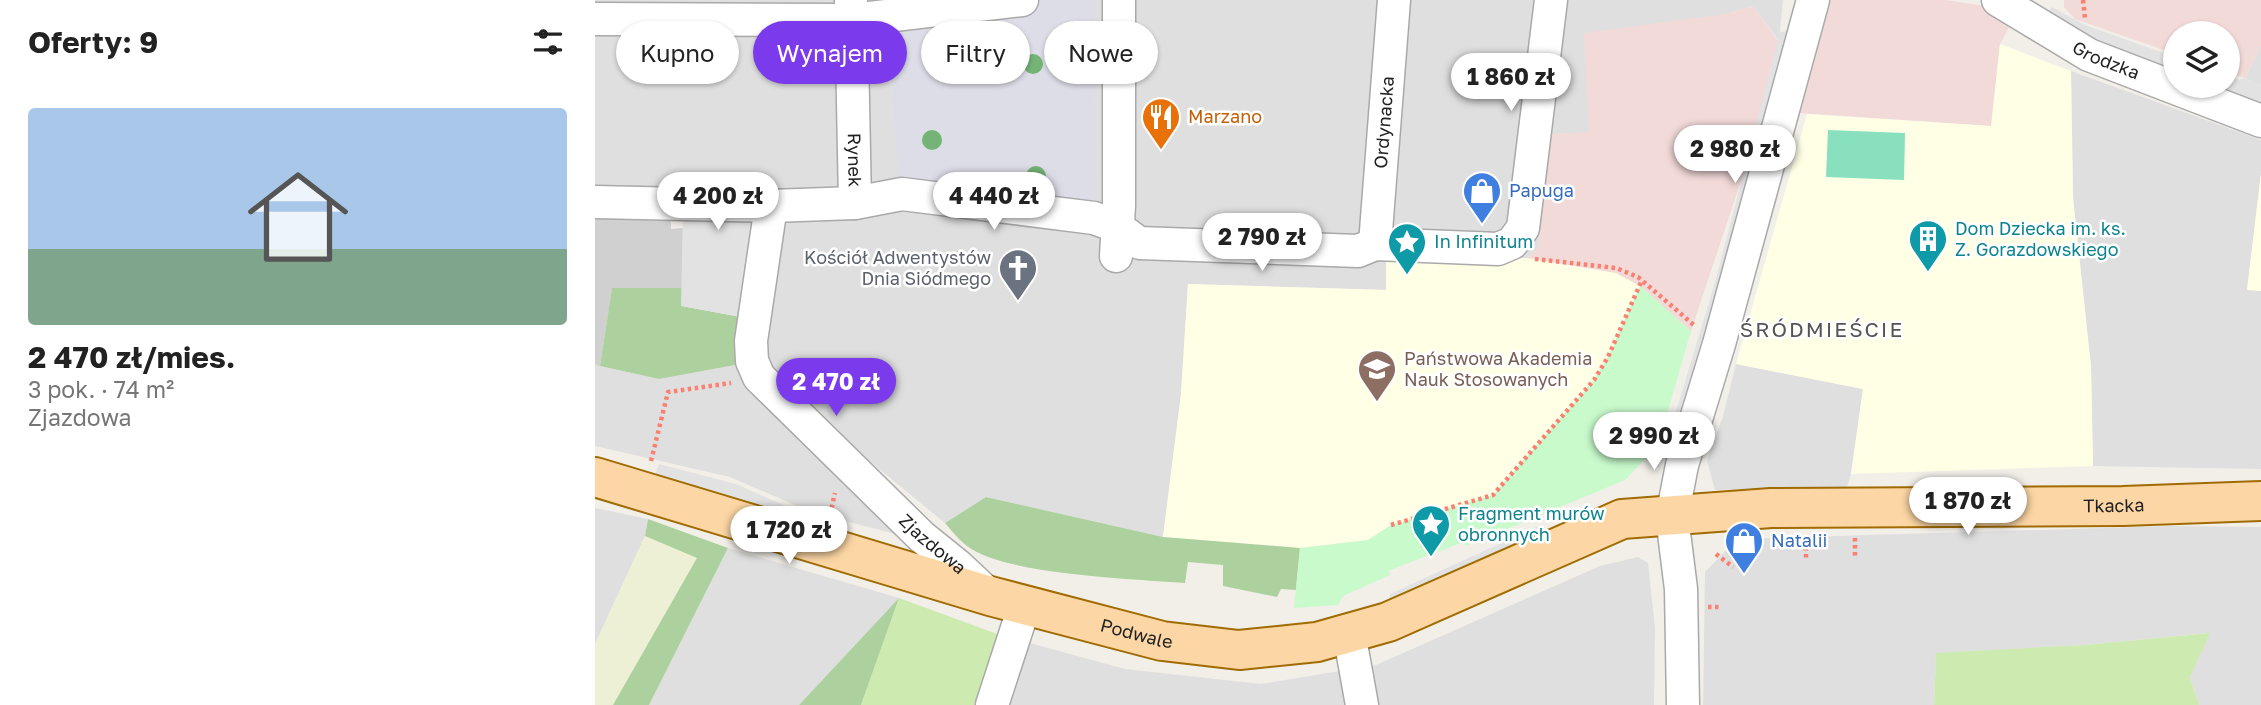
<!DOCTYPE html>
<html lang="pl">
<head>
<meta charset="utf-8">
<style>
	body { margin:0; font-family:"Golos Text",sans-serif; background:#f6f6f6; color:#222; height:100vh; display:flex; flex-direction:column; font-size:26px; white-space:nowrap }
	* { box-sizing:border-box; margin:0 }
	p { font-size:23px; color:#767676 }
	.icon { flex:none; width:38px; height:38px; fill:none; stroke:currentColor; stroke-width:2; stroke-linecap:round; stroke-linejoin:round }
	.map { position:relative; flex:1; overflow:hidden }
	.drawer { display:flex; flex-direction:column; background:#fff; width:595px }
	.drawer>* { flex:none }
	.top-card { position:absolute; left:21px; top:21px; width:665px; height:63px; display:flex; gap:14px }
	.tools { position:absolute; left:1568px; top:21px; display:grid; gap:14px }
	.tools a { display:grid; place-items:center; width:77px; height:77px; border-radius:50%; background:#fff; box-shadow:0 2px 5px #0004; font-size:35px }
	.price { position:absolute; translate:-50% -60px; padding:0 16px; border-radius:24px; background:#fff; color:#222; font-size:23px; line-height:46px; filter:drop-shadow(0 2px 4px #0008) }
	.price::after { content:''; position:absolute; left:50%; top:42px; width:21px; height:16px; margin-left:-10px; background:inherit; clip-path:polygon(0 0,100% 0,50% 100%) }
	.price.current { background:#7c3aed; color:#fff }
	ul { padding:0; list-style:none }
	li { display:grid; align-content:center; gap:14px; height:371px; padding:0 28px }
	li+li { border-top:2px solid #e0e0e0 }
	li span { display:grid; place-items:center; height:217px; border-radius:7px; color:#555 }
	li>.icon { margin-inline-start:auto }
	span .icon { width:126px; height:126px; fill:#fffc; stroke-width:1 }
	li b { font-size:30px }
	h2 { display:flex; justify-content:space-between; align-items:center; height:84px; padding:0 28px; font-size:30px }
	.pill { padding:0 24px; border-radius:32px; background:#fff; box-shadow:0 2px 5px #0004; font-size:24px; line-height:63px }
	.pill.current { background:#7c3aed; color:#fff }
	main { display:flex; flex:1; min-height:0 }
	.map>svg:first-child { display:block }
	.residential { fill:#e0dfdf }
	.commercial { fill:#f2dad9 }
	.education { fill:#ffffe5 }
	.religious { fill:#d0d0d0 }
	.farmland { fill:#eef0d5 }
	.grass { fill:#cdebb0 }
	.forest { fill:#add19e }
	.park { fill:#c8facc }
	.pitch { fill:#88e0be }
	.parking { fill:#e2e2e2 }
	.plaza { fill:#dddde8 }
	.lines { fill:none; stroke-linecap:round; stroke-linejoin:round }
	.minor-casing { stroke:#a9a9a9; stroke-width:35 }
	.major-casing { stroke:#a06b00; stroke-width:42 }
	.path { stroke:#fa8072; stroke-width:4.5; stroke-dasharray:3.5 3.5; stroke-linecap:butt }
	.minor { stroke:#fff; stroke-width:32 }
	.major { stroke:#fcd6a4; stroke-width:38 }
	.tree { fill:#74b475 }
	.labels { text-anchor:middle; stroke-width:5; stroke-linejoin:round; paint-order:stroke }
	.street-label { font-size:18px; fill:#222; stroke:#fff }
	.food-label { font-size:18px; fill:#c56008; stroke:#fff; text-anchor:start }
	.shop-label { font-size:18px; fill:#366cbe; stroke:#fff; text-anchor:start }
	.culture-label { font-size:18px; fill:#0d838f; stroke:#fff; text-anchor:start }
	.worship-label { font-size:18px; fill:#5b616d; stroke:#fff; text-anchor:end }
	.education-label { font-size:18px; fill:#785e54; stroke:#fff; text-anchor:start }
	.quarter-label { font-size:21px; letter-spacing:2px; fill:#555; stroke:#fff }
</style>
</head>
<body>
<main>
<section class="drawer">
<h2>Oferty: 9<svg class="icon" aria-label="filters" viewBox="0 0 24 24"><path d="M4 7h16M4 17h16"/><circle cx="9" cy="7" r="2"/><circle cx="15" cy="17" r="2"/></svg></h2>
<ul>
<li><span style="background:linear-gradient(#a9c7e8 65%,#7fa58c 0)"><svg class="icon" aria-label="home" viewBox="0 0 24 24"><path d="M3 11l9-7 9 7M6 9v11h12V9"/></svg></span><div><b>2 470 zł/mies.</b><p>3 pok. · 74 m²</p><p>Zjazdowa</p></div></li>
</ul>
</section>
<div class="map">
<svg width="1666" height="705" viewBox="0 0 1666 705">
	<rect width="100%" height="100%" fill="#f2efe9"/>
	<g class="residential">
		<path d="M0 0H1188L1184 41 1158 6 1131 14 994 133 955 134 943 248 932 258 791 259V290L593 284 586 394 568 537 391 497 350 523 261 450 176 368 165 348 185 193 0 192Z"/>
		<path d="M1666 45V85L1650 78Z"/>
		<path d="M1476 71 1666 140V174L1652 289 1666 291V469L1498 466 1496 367 1478 198Z"/>
		<path d="M1141 364 1268 389 1256 474 1252 487 1120 490 1112 461 1128 416Z"/>
		<path d="M0 365 64 379 140 365 152 390 205 435 303 532 300 534 216 512 135 477 0 446Z"/>
		<path d="M0 508 53 519 50 536 0 644Z"/>
		<path d="M1576 526 1666 527V705H1604L1595 677 1614 633 1490 645 1341 654 1339 705H1108L1110 572 1142 539Z"/>
		<path d="M133 548 304 598 204 705H54Z"/>
		<path d="M1043 557 1053 563 1060 628 1059 705H379L405 635 530 669 666 684 781 665 1005 566Z"/>
	</g>
	<g class="commercial">
		<path d="M1229 0H1351L1396 7 1417 22 1405 44 1397 126 1204 113Z"/>
		<path d="M1469 0H1666V45L1650 78 1633 72V33H1580V54L1480 19 1469 7Z"/>
		<path d="M1158 6 1184 42 1152 163 1096 331 1045 286 932 258 943 248 955 134 994 132 989 33 1131 14Z"/>
	</g>
	<g class="education">
		<path d="M1405 44 1476 71 1478 198 1496 367 1498 466 1256 474 1268 389 1141 364 1212 114 1396 126Z"/>
		<path d="M1666 174V291L1652 290Z"/>
		<path d="M791 258H932L1021 273 1045 286 1013 357 999 380 898 495 796 525 773 540 705 548 568 537 586 394 593 284 791 290Z"/>
	</g>
	<path class="religious" d="M0 193H75L76 229 88 228 87 288 17 289 5 366 0 365Z"/>
	<path class="farmland" d="M50 536 103 557 18 705H0V644Z"/>
	<g class="grass">
		<path d="M304 598 405 635 379 705H266Z"/>
		<path d="M1615 633 1595 677 1604 705H1339L1341 653 1490 645Z"/>
	</g>
	<g class="forest">
		<path d="M17 288H87V306L146 317 140 365 64 379 5 366Z"/>
		<path d="M391 497 568 537 705 548 701 590 686 589 682 597 628 586V565L593 562 590 583C541 579 409 575 372 546 364 540 357 531 350 523Z"/>
		<path d="M53 519 133 548 54 705H18L102 558 50 536Z"/>
		<path d="M304 598 266 705H204Z"/>
	</g>
	<path class="park" d="M1045 286 1096 331 1063 445 1030 480 871 546 868 542 793 571 795 575 748 596 743 605 699 608 705 548 773 540 796 525 898 495 999 380 1013 357Z"/>
	<path class="pitch" d="M1233 130 1310 133 1309 180 1231 177Z"/>
	<g class="parking">
		<path d="M1457 7 1490 25 1580 57V79L1446 19Z"/>
		<path d="M1206 29 1094 429 1077 425 1121 279 1185 32Z"/>
		<path d="M1633 76 1644 80 1650 78 1666 85V109L1599 86H1633Z"/>
		<path d="M88 216 158 218 146 317 86 306Z"/>
		<path d="M64 464 141 484 197 509 193 520 59 477Z"/>
		<path d="M946 525 948 542 792 611 795 594Z"/>
	</g>
	<path class="plaza" d="M292 0H499L502 203 303 176Z"/>
	<g class="lines">
		<defs>
			<g id="minor">
				<path id="s1" d="M1403 0 1494 55 1666 121"/>
				<path id="s2" d="M256 1 260 203"/>
				<path d="M0 19 257 20 427 0"/>
				<path d="M0 202 176 206 260 203 307 194 499 218 521 226 544 243 763 251 780 244 903 249 917 243 928 228 956 0"/>
				<path id="s3" d="M176 206 156 341 157 361 164 377 327 537 363 566 394 595"/>
				<path id="s4" d="M780 244 799 0"/>
				<path d="M521 256 524 206V0"/>
				<path d="M754 633 767 705"/>
				<path d="M397 705 430 604"/>
				<path d="M1088 705 1086 589 1077 517 1087 465 1124 344 1218 0"/>
			</g>
			<g id="major">
				<path id="s5" d="M0 477 395 596 567 641 644 650 722 642 793 622 1027 519 1176 508 1528 506 1666 501"/>
			</g>
		</defs>
		<use href="#minor" class="minor-casing"/>
		<use href="#major" class="major-casing"/>
		<g class="path">
			<path d="M1488 0 1490 18"/>
			<path d="M940 259 1021 268 1043 277 1100 326"/>
			<path d="M56 461 73 392 136 383"/>
			<path d="M235 515 240 493"/>
			<path d="M796 525 898 495 999 380 1013 357 1047 280"/>
			<path d="M1260 538V556"/>
			<path d="M1211 540V560"/>
			<path d="M1121 554 1138 567"/>
			<path d="M1113 607H1126"/>
		</g>
		<use href="#minor" class="minor"/>
		<use href="#major" class="major"/>
	</g>
	<g class="tree">
		<circle cx="438" cy="64" r="10"/>
		<circle cx="337" cy="140" r="10"/>
		<circle cx="441" cy="176" r="10"/>
	</g>
	<defs>
		<symbol id="restaurant-pin" viewBox="-11 -11 22 30"><path d="M0 17L-7.5 6A9.5 9.5 0 1 1 7.5 6Z" fill="#e8710a" stroke="#fff"/><path d="M-5-6h1v4h1v-4h1v4h1v-4h1v5L-1.5 .5V6h-2V.5L-5-1ZM5-6V6H3V1.5H1.5Q1.5-4 5-6Z" fill="#fff"/></symbol>
		<symbol id="shop-pin" viewBox="-11 -11 22 30"><path d="M0 17L-7.5 6A9.5 9.5 0 1 1 7.5 6Z" fill="#3f7fe0" stroke="#fff"/><path d="M-5-2.5h2.3a2.7 3.5 0 0 1 5.4 0H5L5.5 6h-11ZM-1.5-2.5h3a1.5 2.3 0 0 0-3 0Z" fill="#fff"/></symbol>
		<symbol id="building-pin" viewBox="-11 -11 22 30"><path d="M0 17L-7.5 6A9.5 9.5 0 1 1 7.5 6Z" fill="#0f9aa8" stroke="#fff"/><path d="M-4-6H4V6H1V3H-1V6H-4ZM-2.5-4.3h1.7v1.8h-1.7ZM.8-4.3h1.7v1.8H.8ZM-2.5-1h1.7V.8h-1.7ZM.8-1h1.7V.8H.8Z" fill="#fff"/></symbol>
		<symbol id="sight-pin" viewBox="-11 -11 22 30"><path d="M0 17L-7.5 6A9.5 9.5 0 1 1 7.5 6Z" fill="#0f9aa8" stroke="#fff"/><path d="M0-6L1.8-2.2L6-1.7L2.9 1.2L3.7 5.4L0 3.3L-3.7 5.4L-2.9 1.2L-6-1.7L-1.8-2.2Z" fill="#fff"/></symbol>
		<symbol id="church-pin" viewBox="-11 -11 22 30"><path d="M0 17L-7.5 6A9.5 9.5 0 1 1 7.5 6Z" fill="#6b7280" stroke="#fff"/><path d="M-1.2-6h2.4v3.5h3.3v2.4h-3.3V6h-2.4V-.1h-3.3v-2.4h3.3Z" fill="#fff"/></symbol>
		<symbol id="university-pin" viewBox="-11 -11 22 30"><path d="M0 17L-7.5 6A9.5 9.5 0 1 1 7.5 6Z" fill="#8d6e63" stroke="#fff"/><path d="M0-5L7-2L0 1L-7-2ZM-4 1L0 2.5L4 1V4Q0 6-4 4Z" fill="#fff"/></symbol>
	</defs>
	<g fill-rule="evenodd">
		<use href="#restaurant-pin" x="544" y="95" width="44" height="60"/>
		<use href="#shop-pin" x="865" y="169" width="44" height="60"/>
		<use href="#building-pin" x="1311" y="217" width="44" height="60"/>
		<use href="#sight-pin" x="790" y="220" width="44" height="60"/>
		<use href="#church-pin" x="401" y="246" width="44" height="60"/>
		<use href="#university-pin" x="760" y="347" width="44" height="60"/>
		<use href="#sight-pin" x="814" y="502" width="44" height="60"/>
		<use href="#shop-pin" x="1127" y="519" width="44" height="60"/>
	</g>
	<g class="labels">
		<g class="street-label">
			<text dy="6" stroke="none"><textPath href="#s1" startOffset="124">Grodzka</textPath></text>
			<text dy="6" stroke="none"><textPath href="#s4" startOffset="122">Ordynacka</textPath></text>
			<text dy="6" stroke="none"><textPath href="#s2" startOffset="159">Rynek</textPath></text>
			<text dy="6" stroke="none"><textPath href="#s5" startOffset="1568">Tkacka</textPath></text>
			<text dy="6" stroke="none"><textPath href="#s3" startOffset="415">Zjazdowa</textPath></text>
			<text dy="6" stroke="none"><textPath href="#s5" startOffset="564">Podwale</textPath></text>
		</g>
		<g class="food-label">
			<text x="593" y="123">Marzano</text>
		</g>
		<g class="shop-label">
			<text x="914" y="197">Papuga</text>
			<text x="1176" y="547">Natalii</text>
		</g>
		<g class="culture-label">
			<text x="1360" y="235">Dom Dziecka im. ks.<tspan x="1360" dy="21">Z. Gorazdowskiego</tspan></text>
			<text x="839" y="248">In Infinitum</text>
			<text x="863" y="520">Fragment murów<tspan x="863" dy="21">obronnych</tspan></text>
		</g>
		<g class="worship-label">
			<text x="396" y="264">Kościół Adwentystów<tspan x="396" dy="21">Dnia Siódmego</tspan></text>
		</g>
		<g class="education-label">
			<text x="809" y="365">Państwowa Akademia<tspan x="809" dy="21">Nauk Stosowanych</tspan></text>
		</g>
		<g class="quarter-label">
			<text x="1227" y="337">ŚRÓDMIEŚCIE</text>
		</g>
	</g>
</svg>
<div class="tools">
<a><svg class="icon" aria-label="layers" viewBox="0 0 24 24"><path d="M12 4l9 5-9 5-9-5zM3 14l9 5 9-5"/></svg></a>
</div>
<b class="price" style="left:916px;top:113px">1 860 zł</b>
<b class="price" style="left:1140px;top:185px">2 980 zł</b>
<b class="price" style="left:123px;top:232px">4 200 zł</b>
<b class="price" style="left:399px;top:232px">4 440 zł</b>
<b class="price" style="left:667px;top:273px">2 790 zł</b>
<b class="price current" style="left:241px;top:418px">2 470 zł</b>
<b class="price" style="left:1059px;top:472px">2 990 zł</b>
<b class="price" style="left:1373px;top:537px">1 870 zł</b>
<b class="price" style="left:194px;top:566px">1 720 zł</b>
<div class="top-card">
<a class="pill">Kupno</a>
<a class="pill current">Wynajem</a>
<a class="pill">Filtry</a>
<a class="pill">Nowe</a>
</div>
</div>
</main>
</body>
</html>
